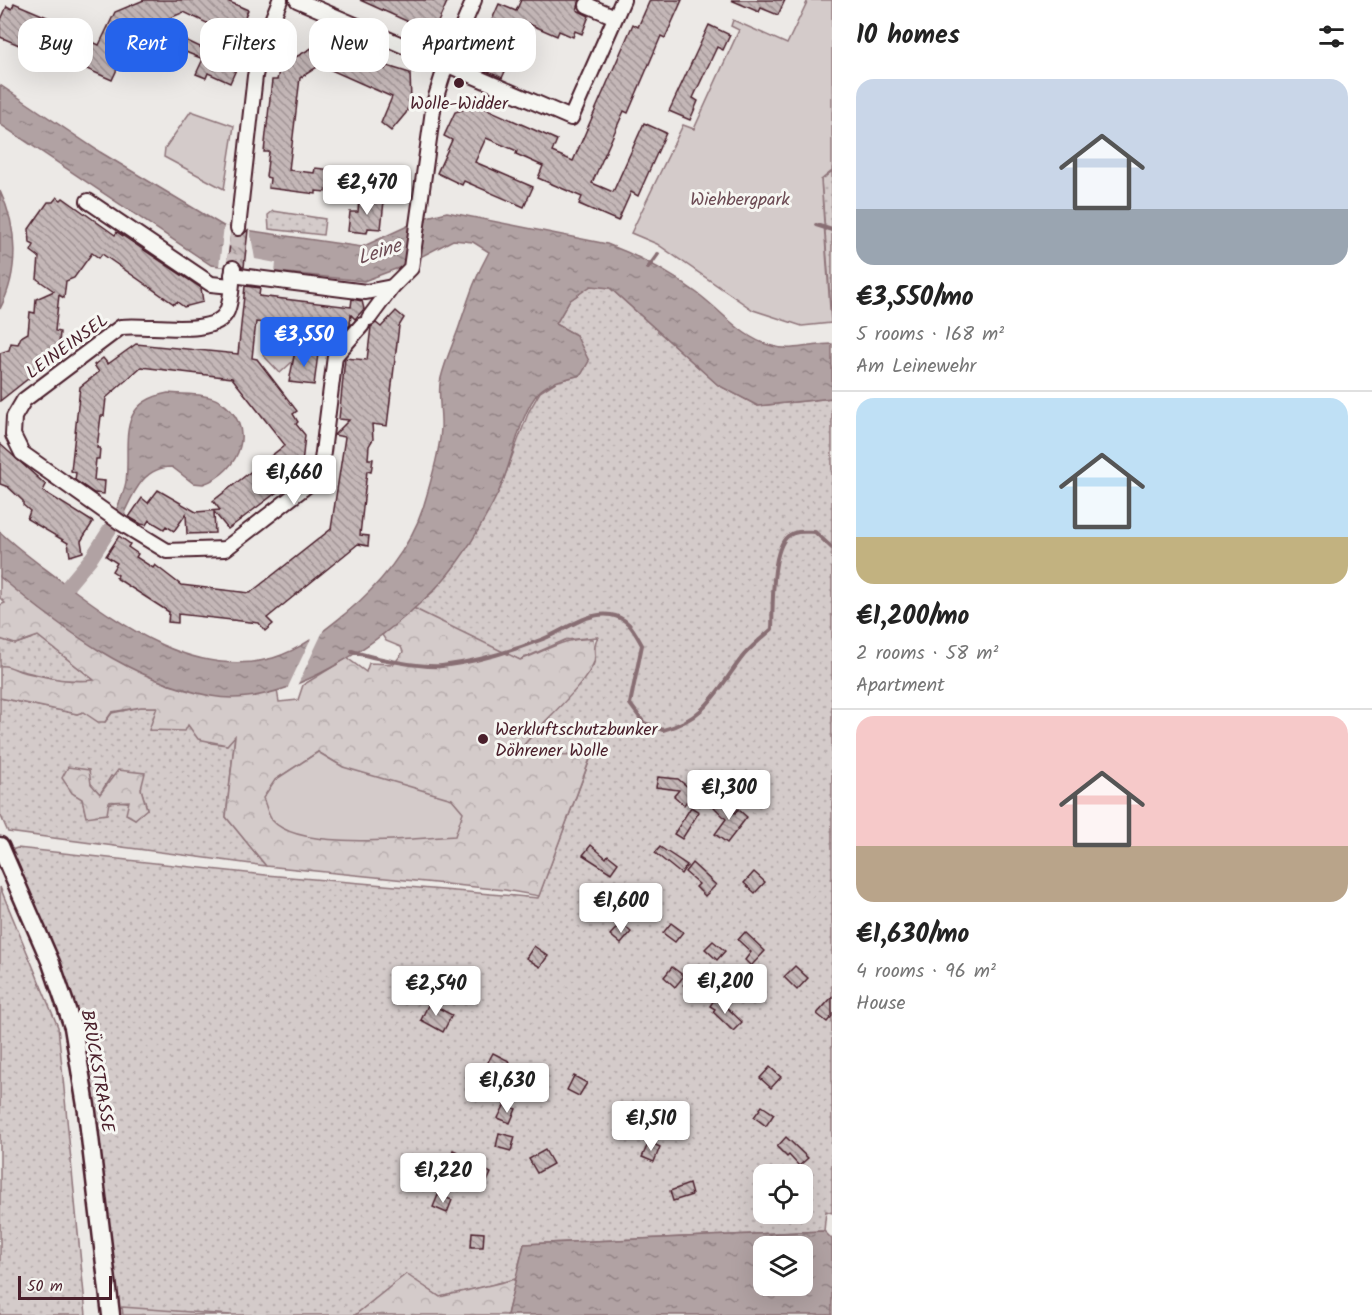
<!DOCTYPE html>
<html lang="en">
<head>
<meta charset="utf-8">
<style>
	body { margin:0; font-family:Kalam,sans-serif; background:#f2f2f2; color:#222; height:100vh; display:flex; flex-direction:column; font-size:22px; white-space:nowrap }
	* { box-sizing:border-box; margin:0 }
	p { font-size:20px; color:#767676 }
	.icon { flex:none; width:33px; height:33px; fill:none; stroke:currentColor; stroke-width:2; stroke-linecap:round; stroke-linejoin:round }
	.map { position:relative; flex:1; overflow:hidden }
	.details { display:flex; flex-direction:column; background:#fff; width:540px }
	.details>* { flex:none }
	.guide { position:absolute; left:18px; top:18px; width:570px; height:54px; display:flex; gap:12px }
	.buttons { position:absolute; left:753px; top:1164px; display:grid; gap:12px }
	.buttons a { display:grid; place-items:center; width:60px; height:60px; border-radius:12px; background:#fff; box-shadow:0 6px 24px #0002; font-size:30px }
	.scale { position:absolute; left:18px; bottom:15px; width:94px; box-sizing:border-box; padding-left:6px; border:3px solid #4a1f2b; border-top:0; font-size:16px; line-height:21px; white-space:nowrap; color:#4a1f2b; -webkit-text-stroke:4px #f6f6f2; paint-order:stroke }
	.price { position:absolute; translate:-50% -51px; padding:0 14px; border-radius:6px; background:#fff; color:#222; font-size:20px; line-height:39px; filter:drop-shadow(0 2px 3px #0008) }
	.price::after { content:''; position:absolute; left:50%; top:36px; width:18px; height:14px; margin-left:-9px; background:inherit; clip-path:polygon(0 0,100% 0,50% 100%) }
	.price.selected { background:#2563eb; color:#fff }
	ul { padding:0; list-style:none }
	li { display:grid; align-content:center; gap:12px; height:318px; padding:0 24px }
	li+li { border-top:2px solid #e0e0e0 }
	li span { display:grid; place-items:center; height:186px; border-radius:18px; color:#555 }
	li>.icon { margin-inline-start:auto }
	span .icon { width:108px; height:108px; fill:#fffc; stroke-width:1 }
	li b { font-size:26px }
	h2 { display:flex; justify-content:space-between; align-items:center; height:72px; padding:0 24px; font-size:26px }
	.chip { padding:0 21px; border-radius:18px; background:#fff; box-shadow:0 6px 24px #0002; font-size:21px; line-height:54px }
	.chip.selected { background:#2563eb; color:#fff }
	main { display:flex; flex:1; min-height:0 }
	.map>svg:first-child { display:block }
	.grass { fill:url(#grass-dots); stroke:#8f757a; stroke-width:1.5; fill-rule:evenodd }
	.forest { fill:url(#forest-crowns); stroke:#8f757a; stroke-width:1.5; fill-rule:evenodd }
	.park { fill:#d4cbca; stroke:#8f757a; stroke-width:1.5 }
	.water { fill:url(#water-ripples); stroke:#886e73; stroke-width:1.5; fill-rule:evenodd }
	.pier { fill:#ece9e6 }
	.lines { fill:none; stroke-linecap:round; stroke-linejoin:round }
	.stream { stroke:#886e73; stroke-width:4 }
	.canal { stroke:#b1a2a3; stroke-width:14 }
	.building { fill:url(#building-back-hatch); stroke:#4a1f2b; stroke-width:1.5 }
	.minor-tunnel { stroke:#ccc1c1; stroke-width:14; stroke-dasharray:14 7; stroke-linecap:butt }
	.minor-casing { stroke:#4a1f2b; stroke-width:18 }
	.tertiary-casing { stroke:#4a1f2b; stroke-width:21 }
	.minor { stroke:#f6f6f2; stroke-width:14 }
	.tertiary { stroke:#f6f6f2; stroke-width:16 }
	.poi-dot { fill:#4a1f2b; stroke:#f6f6f2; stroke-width:2 }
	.labels { text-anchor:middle; stroke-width:6; stroke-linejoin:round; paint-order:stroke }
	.poi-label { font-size:18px; fill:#4a1f2b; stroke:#f6f6f2 }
	.park-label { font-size:18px; fill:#6c4a53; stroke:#f6f6f2 }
	.street-label { font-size:18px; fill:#4a1f2b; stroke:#f6f6f2 }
	.water-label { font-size:20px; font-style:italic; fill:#6e4d55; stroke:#f6f6f2 }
</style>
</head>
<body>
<main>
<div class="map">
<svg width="832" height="1315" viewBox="0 0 832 1315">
	<defs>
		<pattern id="grass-dots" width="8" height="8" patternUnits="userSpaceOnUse" patternTransform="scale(1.5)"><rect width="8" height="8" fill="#d4cbca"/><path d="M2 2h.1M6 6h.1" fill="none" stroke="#b8aeae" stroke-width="1.8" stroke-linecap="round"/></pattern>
		<pattern id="forest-crowns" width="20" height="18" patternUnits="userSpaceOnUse" patternTransform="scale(1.5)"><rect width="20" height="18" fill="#d4cbca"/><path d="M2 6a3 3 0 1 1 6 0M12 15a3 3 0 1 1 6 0" fill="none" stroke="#b8aeae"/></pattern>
		<pattern id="water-ripples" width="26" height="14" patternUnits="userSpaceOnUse" patternTransform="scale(1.5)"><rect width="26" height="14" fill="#b1a2a3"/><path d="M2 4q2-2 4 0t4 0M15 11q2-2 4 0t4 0" fill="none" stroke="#928385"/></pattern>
		<pattern id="building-back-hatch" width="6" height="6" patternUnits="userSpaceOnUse" patternTransform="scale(1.5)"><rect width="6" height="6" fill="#c4b7b7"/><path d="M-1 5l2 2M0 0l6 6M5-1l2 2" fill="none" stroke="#a19495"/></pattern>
	</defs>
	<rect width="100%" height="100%" fill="#ece9e6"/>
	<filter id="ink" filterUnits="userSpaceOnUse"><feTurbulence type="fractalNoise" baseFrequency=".0167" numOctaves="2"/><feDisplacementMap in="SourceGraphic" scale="12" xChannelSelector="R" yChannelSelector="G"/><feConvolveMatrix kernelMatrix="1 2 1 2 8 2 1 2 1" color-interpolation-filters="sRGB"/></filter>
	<g filter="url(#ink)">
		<g class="grass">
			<path d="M832 171V324L821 180Z"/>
			<path d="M273 211 325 219 323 235 269 229 268 215Z"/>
			<path d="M591 285 610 288 718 385 758 406 832 398V1213L826 1211 824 1231 524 1244 516 1279 440 1297 406 1275 355 1315H227L118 1308 90 1086 66 980 3 853 17 848 266 875 538 898 591 757 520 751C537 718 571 698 592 667 599 658 591 646 598 637L565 640 520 660 452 629 413 608 434 591 499 491 529 411 540 392 557 381 581 375 576 335 556 324 569 301ZM764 1174H802V1214H764Z"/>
			<path d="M38 636 95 681 61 680 0 666V639L16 644Z"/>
			<path d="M0 698 77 714 83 712 105 722 112 713 141 707H158L150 730 188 725 211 743 227 745 235 735 226 817 266 866 8 832 0 814ZM111 776 141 789 147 809C119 796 111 801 86 816L82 799 91 784 100 794Z"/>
			<path d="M0 887 58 1027 86 1315H0Z"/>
		</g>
		<g class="forest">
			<path d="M0 576 39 608 99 649 169 685 241 697 277 690 279 702 298 700 303 685 347 658 366 672 369 663 394 664 403 652 401 647 386 641 382 635 413 608 520 660C544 652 566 636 593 639 594 646 596 656 594 662 585 688 534 728 516 755L591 756 539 896 505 890 266 866 226 817 235 736 227 745 198 739 188 725 185 731 149 730 157 707H141L112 712 105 722H98L83 712 77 714 0 698V666C8 664 15 670 23 672 46 677 70 683 94 680L38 636 15 644 0 639V605L5 603 0 598ZM318 752 343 767 275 780Z"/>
			<path d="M68 767 89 770 91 784 100 794 118 770 145 773 141 789 147 809 135 819 126 814 129 801 109 802 107 814 86 817 82 799 72 793 62 778Z"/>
			<path d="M406 1274 440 1297 516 1279 507 1315H355Z"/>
			<path d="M122 1307 230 1315H123Z"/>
		</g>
		<g class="park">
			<path d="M808 0H832V171L821 180 831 323 802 326 753 310 657 244 631 233 683 125 694 129 739 30 731 26 733 20 787 44Z"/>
			<path d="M191 111 234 126 224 189 164 157 165 148Z"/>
			<path d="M266 347 295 351 293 361 280 373 263 355Z"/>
			<path d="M318 752 343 767 452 799 463 812 455 836C415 838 299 852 272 820 268 815 266 805 263 798L275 780Z"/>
		</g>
		<g class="water">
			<path d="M0 85 100 152 225 227 362 247 427 217 447 212 607 244C639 256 669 272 697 293 722 311 741 338 772 346 792 352 812 344 832 344V398L758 406 718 385 610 288 591 286 569 301 556 324 576 335 589 361 581 375C567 379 550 381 539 392 519 413 512 466 498 493 482 526 460 564 433 591 382 641 287 710 211 696 131 681 61 628 0 577V532C19 550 39 564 60 580 120 624 194 680 273 658 301 650 325 630 346 613 379 586 410 548 423 508 430 485 440 451 441 428 442 412 437 394 441 378 445 361 453 344 459 327 468 300 475 277 489 252L473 242 453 240 401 267 364 281 211 265 0 124Z"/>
			<path d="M0 191C18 228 19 272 0 309Z"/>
			<path d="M168 393C183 395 207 393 219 401 258 425 241 471 203 484L193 483 172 467C142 467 133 495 122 517L115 513C119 503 124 493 126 482 131 445 114 403 168 393Z"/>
			<path d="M824 1231 832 1239V1315H507L524 1244ZM764 1246H802V1286H764Z"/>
		</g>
		<g class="pier">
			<path d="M224 226 250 230 255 259 276 263 275 272 219 266Z"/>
			<path d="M326 625 297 686 287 689 313 634Z"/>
		</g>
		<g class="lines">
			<g class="stream">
				<path d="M816 225 832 230"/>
				<path d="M648 268 658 254"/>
				<path d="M352 651C371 658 422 668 442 666 475 662 512 651 543 639 564 631 588 611 611 615 629 618 634 631 642 645L630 704 644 723 663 730C708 718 717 689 744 655 752 646 763 637 772 629 773 608 771 549 788 536 796 530 806 532 815 532L832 548"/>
			</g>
			<path class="canal" d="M56 600 92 557 119 515"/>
		</g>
		<g class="building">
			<path d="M144 0H225L248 10 236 37 184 12 134 33 112 80 28 43 26 48 0 37V22L7 6 12 9 14 3 68 26 66 30 99 45 115 12Z"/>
			<path d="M360 0H448L433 33Z"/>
			<path d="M521 0H580L577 10 589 16 582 34 575 31 573 37 559 31 557 36 527 23 502 78 477 67 492 33 487 31 499 4 516 11Z"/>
			<path d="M650 0H682L665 38 661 36 628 113 624 111 592 183 613 192 644 123 666 133 638 196 631 192 618 221 579 204 582 197 538 178 543 166 516 154 517 151 486 138 475 162 533 187 524 207 464 181 462 185 437 173 452 140 444 136 455 112 478 105 557 140 552 152 573 161 633 24 638 27Z"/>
			<path d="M731 0H785L778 15 761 8 759 12Z"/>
			<path d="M709 25 730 35 723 50 717 47 693 98 698 101 690 120 669 111Z"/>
			<path d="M179 37 238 65 230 83 208 73 206 78 196 74 203 59 178 49 167 53 164 44Z"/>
			<path d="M322 42 385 69 387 66 410 73 411 100 406 113 391 131 381 123 392 97 320 65 300 78 289 170 314 173 315 168 333 170 332 186H327L326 192 316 191V194L269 188 270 178 266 177 269 152H264L272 80H277L280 66Z"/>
			<path d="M57 197 61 200 63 198 115 235 117 232 201 288 203 302 184 307 177 302 174 304 102 254 99 258 92 253 74 278 66 281 64 298 59 295 55 331 60 332 58 355 0 401V353L9 350 11 343 18 344 21 337 28 333 30 312 35 313 36 299 54 291 37 279 39 257 31 251 34 245 30 243 29 229 48 202H53Z"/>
			<path d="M359 198 384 201 381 229 368 228 367 233 348 231 350 212H358Z"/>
			<path d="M248 230 244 267H242L237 260 228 261 231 233 241 236Z"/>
			<path d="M245 286 260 288 259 296 351 307 352 299 362 301 364 309 355 319 351 315 350 325 344 331 319 329 315 324 309 328 291 326 286 320 280 325 256 322 252 358 257 359 297 411 293 414 298 422 296 424 305 435 301 474 228 529 214 512 215 533 187 534 186 514 174 531 166 526 164 529 149 520 146 525 141 524 129 517 142 498 148 503 158 490 196 512 220 510 213 501 285 445 232 378 141 367 106 398 104 416H101L97 448H100L99 459H96L94 480 105 481 104 494 94 493 75 480 76 473 71 471 80 387 99 372 94 365 103 358 108 364 136 344 238 354Z"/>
			<path d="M396 311 404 318 399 326 387 426 372 424 373 439 369 446 368 459H373L372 466 371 472 367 471 360 535 369 536 368 546 358 544 267 618 273 624 265 631 259 623 178 614V623L168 622 169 612 116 578 118 575 112 571 117 563 106 556 119 536 130 544 128 547 138 554 136 557 153 568 155 565 181 585 250 593 331 529 345 437 334 435 349 420 339 419 345 358 367 360 371 327 376 323 381 327Z"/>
			<path d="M295 351 318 354 314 385 289 382Z"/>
			<path d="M0 444 46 485 43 491 93 522 81 541 83 552 70 556 68 543 27 519 30 511 23 505V501L8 487 0 484Z"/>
			<path d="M658 777 678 779 694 792 684 805 674 796 679 790 656 787Z"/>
			<path d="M722 799 735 813 738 809 747 817 727 843 715 834 726 819 714 807Z"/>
			<path d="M691 807 699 812 682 839 674 834Z"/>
			<path d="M591 845 606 858 608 855 618 863 611 873 583 855Z"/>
			<path d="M660 847 687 865 681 874 655 853Z"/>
			<path d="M692 863 716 885 705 896 696 887 699 884 685 872Z"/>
			<path d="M754 872 765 882 755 893 744 883Z"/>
			<path d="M621 923 631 932 621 944 610 935Z"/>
			<path d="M671 923 683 932 675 942 663 933Z"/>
			<path d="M745 932 765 951 751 966 745 960 751 952 738 940Z"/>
			<path d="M713 941 725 951 717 960 705 949Z"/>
			<path d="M534 946 548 956 540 967 526 958Z"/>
			<path d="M795 966 808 978 797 990 784 977Z"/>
			<path d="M672 967 684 976 675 987 664 977Z"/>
			<path d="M692 976 702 986 693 995 683 985Z"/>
			<path d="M716 997 742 1022 733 1031 713 1012 715 1009 710 1006Z"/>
			<path d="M832 997V1016L827 1022 817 1014Z"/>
			<path d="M429 1003 452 1015 443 1032 421 1020Z"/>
			<path d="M493 1053 509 1061 489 1098 478 1093 492 1066 487 1064Z"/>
			<path d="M770 1067 781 1077 771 1088 760 1078Z"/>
			<path d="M525 1075 537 1081 530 1094 519 1088Z"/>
			<path d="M574 1076 587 1083 579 1096 567 1090Z"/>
			<path d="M505 1104 516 1109 510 1123 498 1118Z"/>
			<path d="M762 1106 774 1114 766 1126 754 1117Z"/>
			<path d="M499 1133 515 1137 511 1151 496 1147Z"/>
			<path d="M786 1137 808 1158 799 1166 789 1155 787 1157 777 1147Z"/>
			<path d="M649 1142 660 1147 654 1162 642 1157Z"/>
			<path d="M453 1150 467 1156 463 1167 449 1162Z"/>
			<path d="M545 1150 553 1164 537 1173 529 1159Z"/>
			<path d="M478 1166 491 1173 486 1184 472 1177Z"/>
			<path d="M689 1184 692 1195 673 1201 670 1191Z"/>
			<path d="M438 1195 452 1200 447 1213 433 1207Z"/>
			<path d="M472 1232 484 1233 483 1247H471Z"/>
		</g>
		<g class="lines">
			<path class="minor-tunnel" d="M233 268 238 228"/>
			<defs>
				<g id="minor">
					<path d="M297 0 571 118 623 0"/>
					<path d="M587 5 615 17"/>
					<path d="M88 201 211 284 231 286"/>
					<path d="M238 228 255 76 262 45 280 0"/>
					<path d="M233 268C232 281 232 299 227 311 215 339 147 323 121 327L24 400 14 417 13 435 22 453 121 523 167 551 225 549 318 477 321 468 335 356 362 325"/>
					<path d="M232 275 366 292 392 287"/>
					<path d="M369 318 392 287 411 268 434 103 446 65 474 0"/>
				</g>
				<path id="tertiary" d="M0 846 51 963 73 1027 87 1112 111 1315"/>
			</defs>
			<use href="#minor" class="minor-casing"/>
			<use href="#tertiary" class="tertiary-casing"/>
			<use href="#minor" class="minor"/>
			<use href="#tertiary" class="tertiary"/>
		</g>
	</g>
	<g class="poi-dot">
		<circle cx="459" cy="83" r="6"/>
		<circle cx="483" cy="739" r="6"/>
	</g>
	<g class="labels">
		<g class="poi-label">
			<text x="459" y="109">Wolle-Widder</text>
			<text x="495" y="735" text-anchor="start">Werkluftschutzbunker<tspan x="495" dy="21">Döhrener Wolle</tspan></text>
		</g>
		<g class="park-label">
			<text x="740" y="205">Wiehbergpark</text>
		</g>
		<g class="street-label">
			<text transform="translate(67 346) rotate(-36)" y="6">LEINEINSEL</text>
			<text transform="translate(98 1071) rotate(80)" y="6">BRÜCKSTRASSE</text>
		</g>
		<g class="water-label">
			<text transform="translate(379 251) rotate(-18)" y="7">Leine</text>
		</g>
	</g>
</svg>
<div class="buttons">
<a><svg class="icon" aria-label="locate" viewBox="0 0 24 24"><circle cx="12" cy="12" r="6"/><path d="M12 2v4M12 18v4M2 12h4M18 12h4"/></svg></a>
<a><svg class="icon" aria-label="layers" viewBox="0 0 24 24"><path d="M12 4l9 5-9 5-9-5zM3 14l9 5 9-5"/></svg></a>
</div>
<div class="scale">50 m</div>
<b class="price" style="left:367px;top:216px">€2,470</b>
<b class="price selected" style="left:304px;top:368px">€3,550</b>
<b class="price" style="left:294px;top:506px">€1,660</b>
<b class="price" style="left:729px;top:821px">€1,300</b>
<b class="price" style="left:621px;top:934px">€1,600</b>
<b class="price" style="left:725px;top:1015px">€1,200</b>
<b class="price" style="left:436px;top:1017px">€2,540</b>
<b class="price" style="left:507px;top:1114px">€1,630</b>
<b class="price" style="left:651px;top:1152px">€1,510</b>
<b class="price" style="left:443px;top:1204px">€1,220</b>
<div class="guide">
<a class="chip">Buy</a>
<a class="chip selected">Rent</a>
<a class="chip">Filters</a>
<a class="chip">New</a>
<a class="chip">Apartment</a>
</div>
</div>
<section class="details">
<h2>10 homes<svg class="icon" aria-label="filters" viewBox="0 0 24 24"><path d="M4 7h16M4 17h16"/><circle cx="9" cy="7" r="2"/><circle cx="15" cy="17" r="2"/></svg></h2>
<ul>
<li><span style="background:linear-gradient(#c9d6e8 70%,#9aa5b1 0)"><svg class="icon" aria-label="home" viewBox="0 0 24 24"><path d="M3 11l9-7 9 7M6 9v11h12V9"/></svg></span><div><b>€3,550/mo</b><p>5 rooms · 168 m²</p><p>Am Leinewehr</p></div></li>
<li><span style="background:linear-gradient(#bfe0f5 75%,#c2b280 0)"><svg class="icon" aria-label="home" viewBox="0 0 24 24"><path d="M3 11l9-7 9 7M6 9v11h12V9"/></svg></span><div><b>€1,200/mo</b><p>2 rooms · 58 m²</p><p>Apartment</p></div></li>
<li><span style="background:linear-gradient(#f6c9c9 70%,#b9a48a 0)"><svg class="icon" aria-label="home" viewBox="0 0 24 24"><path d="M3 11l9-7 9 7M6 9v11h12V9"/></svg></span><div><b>€1,630/mo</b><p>4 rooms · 96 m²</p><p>House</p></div></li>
</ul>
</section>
</main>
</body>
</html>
